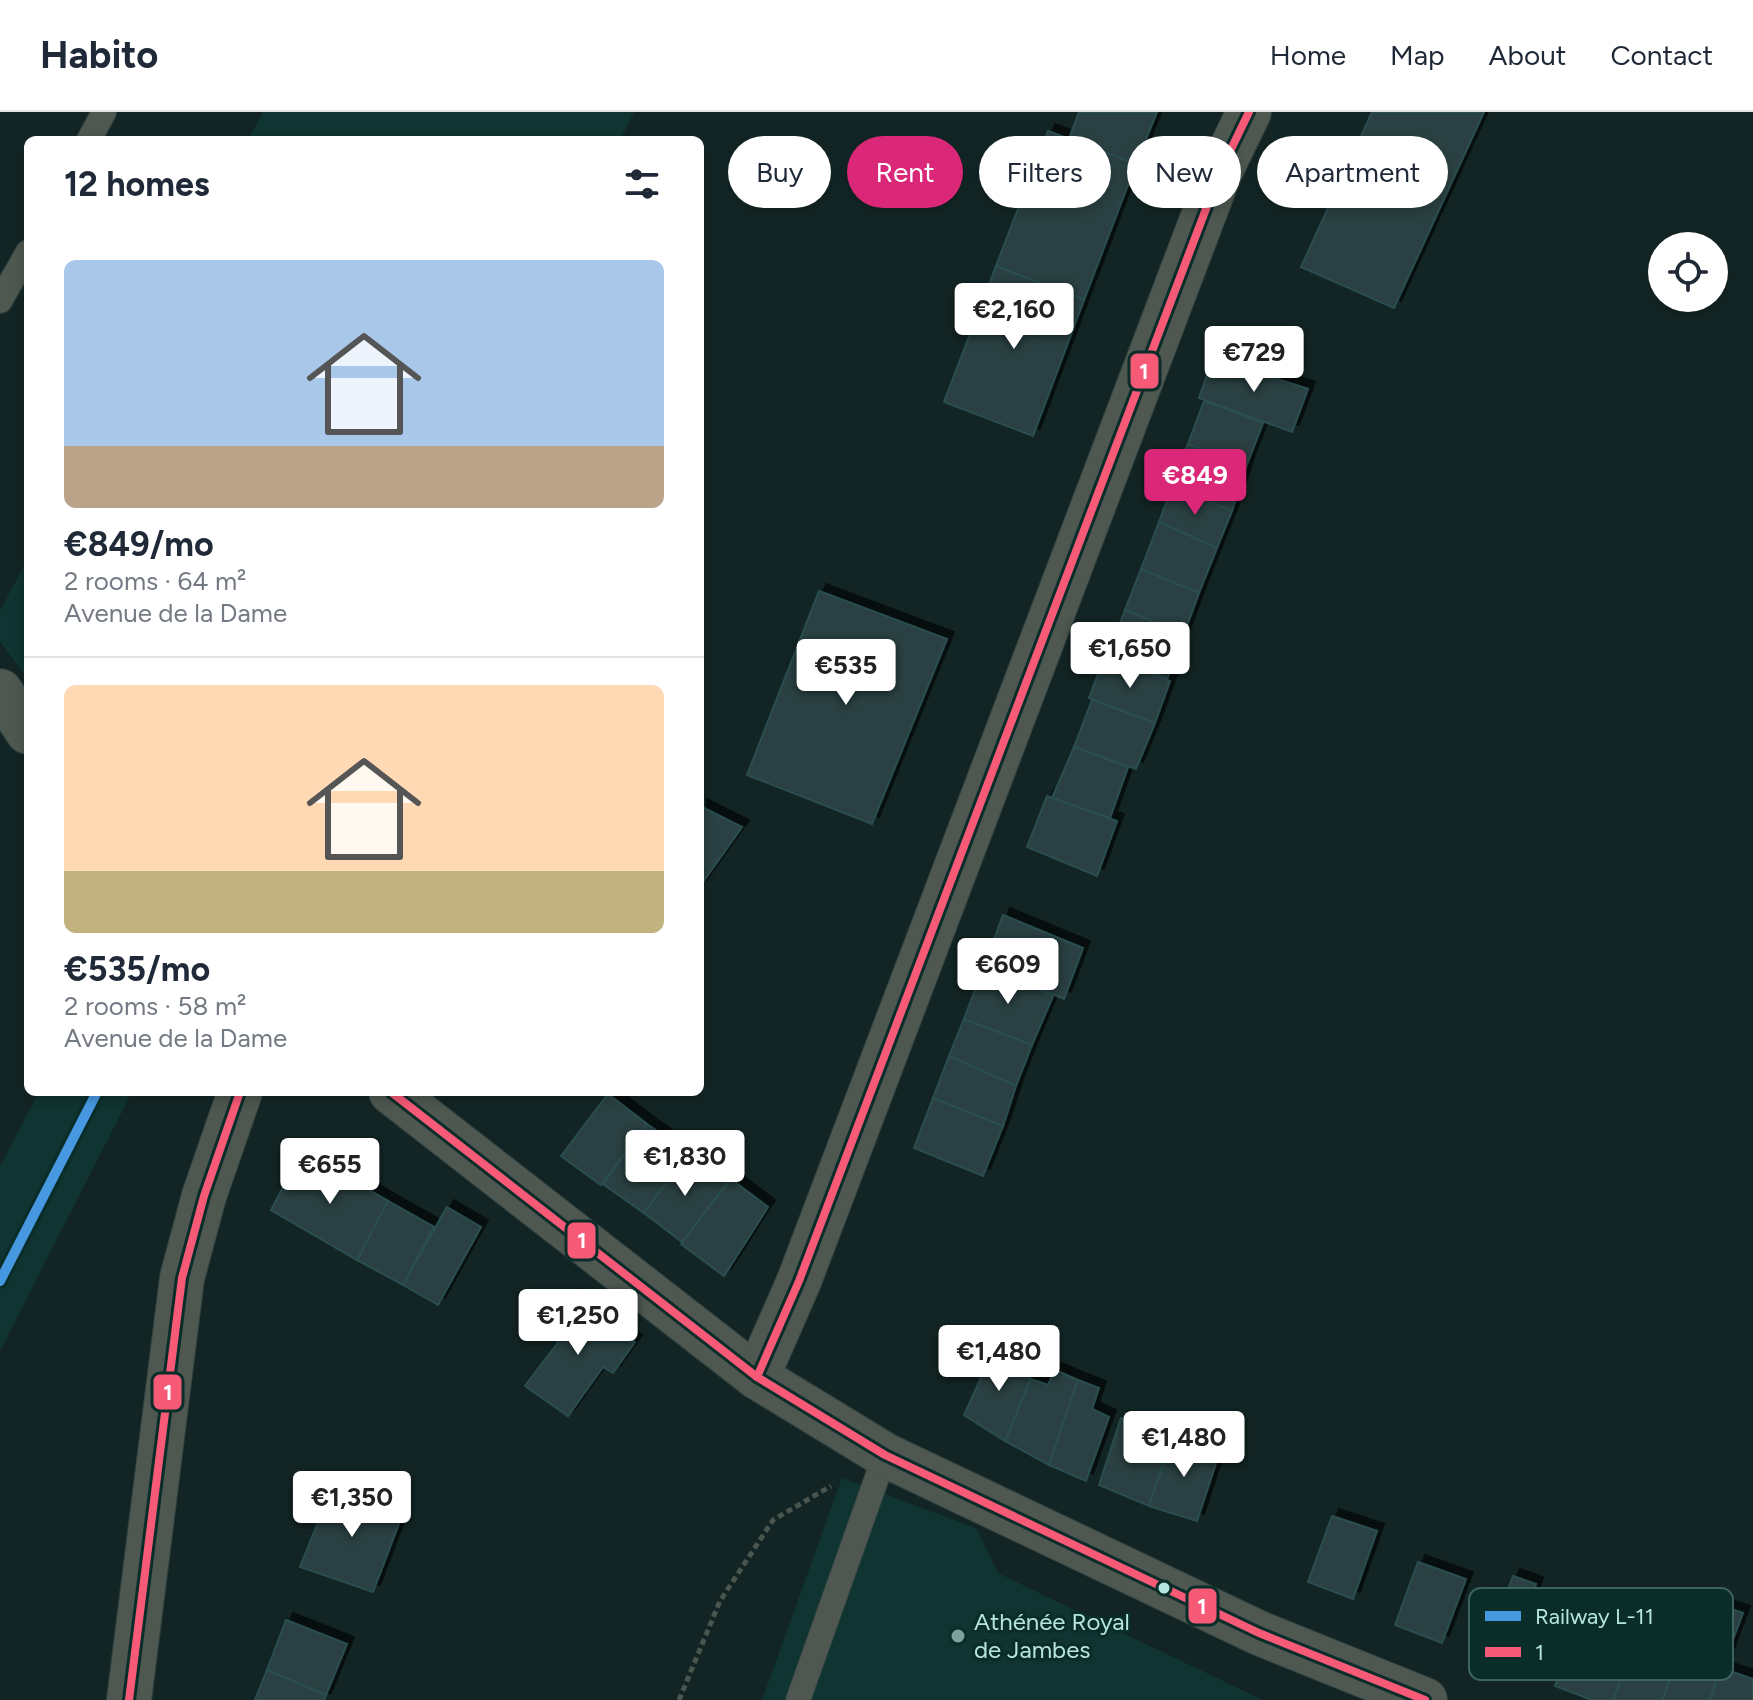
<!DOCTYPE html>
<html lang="en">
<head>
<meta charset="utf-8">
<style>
	body { margin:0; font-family:Figtree,sans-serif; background:#f6f6f7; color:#1f2937; height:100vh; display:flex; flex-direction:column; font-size:30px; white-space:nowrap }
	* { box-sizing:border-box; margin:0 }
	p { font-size:26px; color:#747a83 }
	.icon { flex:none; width:44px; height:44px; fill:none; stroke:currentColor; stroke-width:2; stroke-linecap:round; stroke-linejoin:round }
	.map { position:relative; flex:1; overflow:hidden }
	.drawer { position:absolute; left:24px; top:24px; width:680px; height:960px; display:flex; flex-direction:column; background:#fff; border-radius:12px; box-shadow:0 4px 12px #0003 }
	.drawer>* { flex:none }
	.guide { position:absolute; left:728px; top:24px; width:760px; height:72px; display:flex; gap:16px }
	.fabs { position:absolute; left:1648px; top:120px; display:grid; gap:16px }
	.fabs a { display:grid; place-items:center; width:80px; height:80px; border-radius:50%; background:#fff; box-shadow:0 4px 12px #0003; font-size:40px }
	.price { position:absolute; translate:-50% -68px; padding:0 18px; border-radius:8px; background:#fff; color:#222; font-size:26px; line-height:52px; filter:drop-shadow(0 2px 4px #0008) }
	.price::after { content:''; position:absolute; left:50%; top:48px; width:24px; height:18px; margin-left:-12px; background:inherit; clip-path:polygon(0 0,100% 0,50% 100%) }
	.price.current { background:#db2777; color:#fff }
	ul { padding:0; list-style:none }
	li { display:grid; align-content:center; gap:16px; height:424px; padding:0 40px }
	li+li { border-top:2px solid #e0e1e3 }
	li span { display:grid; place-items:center; height:248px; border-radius:12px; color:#555 }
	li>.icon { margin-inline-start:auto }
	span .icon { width:144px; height:144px; fill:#fffc; stroke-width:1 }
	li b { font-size:34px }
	h2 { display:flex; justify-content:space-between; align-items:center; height:96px; padding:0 40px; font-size:34px }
	.pill { padding:0 28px; border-radius:36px; background:#fff; box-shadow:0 4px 12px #0003; font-size:28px; line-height:72px }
	.pill.current { background:#db2777; color:#fff }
	header { display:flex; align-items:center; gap:48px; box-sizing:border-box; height:112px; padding:0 40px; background:#fff; border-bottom:2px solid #e0e1e3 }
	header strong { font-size:38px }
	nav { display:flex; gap:44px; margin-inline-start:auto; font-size:28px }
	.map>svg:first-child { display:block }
	.built { fill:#0f3431 }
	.building { fill:#2a4042; stroke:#2b4e50; stroke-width:2; filter:url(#shadow) }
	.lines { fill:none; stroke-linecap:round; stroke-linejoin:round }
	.service-casing { stroke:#2e4240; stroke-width:26 }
	.minor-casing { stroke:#2e4240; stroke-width:46 }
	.path { stroke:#4a554e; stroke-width:5; stroke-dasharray:6 4; stroke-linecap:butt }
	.service { stroke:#4e5750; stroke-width:24 }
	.minor { stroke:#4e5750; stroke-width:44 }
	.bus-1-casing { stroke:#0a2d2a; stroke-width:14 }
	.bus-1 { stroke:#f75a77; stroke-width:8 }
	.rail-1-casing { stroke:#0a2d2a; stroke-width:16 }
	.rail-1 { stroke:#4699e1; stroke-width:10 }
	.bus-dot { fill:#b6e5e0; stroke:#0a2d2a; stroke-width:3 }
	.poi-dot { fill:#7da29e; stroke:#0a2d2a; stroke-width:3 }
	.labels { text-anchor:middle; stroke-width:6; stroke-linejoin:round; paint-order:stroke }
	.poi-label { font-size:24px; fill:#b6e5e0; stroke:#0a2d2a; text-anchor:start }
	.key { fill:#0a2d2a; stroke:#3e6461; stroke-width:2 }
	.key-label { font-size:22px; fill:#b6e5e0 }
	.line-badge { stroke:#0a2d2a; stroke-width:3 }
	.badge-label { font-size:22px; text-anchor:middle; font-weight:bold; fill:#fff }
</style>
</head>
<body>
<header>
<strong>Habito</strong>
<nav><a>Home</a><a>Map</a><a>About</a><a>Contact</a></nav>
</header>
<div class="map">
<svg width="1753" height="1588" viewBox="0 0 1753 1588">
	<defs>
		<filter id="shadow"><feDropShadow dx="7" dy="-7" stdDeviation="0" flood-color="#0009"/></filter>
	</defs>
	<rect width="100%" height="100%" fill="#122524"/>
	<g class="built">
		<path d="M263 0H634L620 28H248Z"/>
		<path d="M28 446V568L0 529V499Z"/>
		<path d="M39 980H132L0 1239V1054Z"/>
		<path d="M842 1366 976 1416 998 1461 1263 1588H762Z"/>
	</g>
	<g class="building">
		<path d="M1079 0H1157L1136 52 1069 27Z"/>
		<path d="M1372 0H1484L1394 196 1301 155Z"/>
		<path d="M1048 19 1136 52 1084 188 996 154Z"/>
		<path d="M996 154 1084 188 1033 324 944 290Z"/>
		<path d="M1213 246 1308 277 1292 320 1199 286Z"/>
		<path d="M1204 289 1263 311 1246 355 1188 332Z"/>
		<path d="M1188 332 1246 355 1232 399 1172 374Z"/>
		<path d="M1172 374 1232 399 1217 436 1159 410Z"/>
		<path d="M1159 410 1217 436 1199 481 1141 457Z"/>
		<path d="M1141 457 1199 481 1184 522 1125 498Z"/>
		<path d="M819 479 947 527 872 712 747 663Z"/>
		<path d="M1125 498 1184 522 1167 567 1108 544Z"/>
		<path d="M1105 544 1170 569 1155 611 1089 586Z"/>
		<path d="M1092 588 1155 611 1136 657 1074 635Z"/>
		<path d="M1074 635 1128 655 1110 706 1052 686Z"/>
		<path d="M1047 684 1117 709 1097 764 1027 735Z"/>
		<path d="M700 694 742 715 700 774Z"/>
		<path d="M1003 803 1083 836 1064 887 984 854Z"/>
		<path d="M984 854 1053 884 1032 933 964 907Z"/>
		<path d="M964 907 1032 933 1016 974 949 944Z"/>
		<path d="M949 944 1016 974 1003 1014 933 986Z"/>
		<path d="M608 982 647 1012 601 1073 561 1044Z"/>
		<path d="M933 986 1003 1014 983 1064 914 1036Z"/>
		<path d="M647 1012 688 1041 644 1101 603 1072Z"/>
		<path d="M302 1039 388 1089 357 1148 271 1098Z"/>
		<path d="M688 1041 727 1071 682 1130 644 1101Z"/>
		<path d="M731 1067 768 1095 724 1164 681 1132Z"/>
		<path d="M388 1089 434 1115 403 1173 357 1148Z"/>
		<path d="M447 1095 481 1115 438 1193 403 1173Z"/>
		<path d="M573 1185 635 1230 613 1261 603 1255 568 1304 525 1274 562 1225 551 1217Z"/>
		<path d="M998 1228 1019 1238 1012 1257 1031 1267 1005 1329 964 1303Z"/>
		<path d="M1055 1258 1078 1268 1049 1353 1005 1329 1031 1267 1048 1273Z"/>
		<path d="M1078 1268 1099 1276 1092 1297 1109 1305 1086 1369 1049 1353Z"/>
		<path d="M1121 1306 1173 1324 1149 1394 1099 1373Z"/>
		<path d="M1173 1324 1219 1342 1197 1409 1149 1394Z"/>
		<path d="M333 1373 403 1401 373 1480 300 1455Z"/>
		<path d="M1332 1404 1377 1419 1353 1487 1308 1470Z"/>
		<path d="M1418 1450 1466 1467 1442 1531 1395 1513Z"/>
		<path d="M1513 1464 1536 1472 1531 1487 1560 1498 1534 1565 1483 1546Z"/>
		<path d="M1702 1488 1743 1501 1710 1588H1662Z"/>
		<path d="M286 1508 347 1532 326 1583 267 1558Z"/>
		<path d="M1578 1509 1636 1529 1613 1588H1592L1555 1574Z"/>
		<path d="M1636 1529 1679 1544 1662 1588H1613Z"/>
		<path d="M1721 1556 1753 1567V1588H1710Z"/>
		<path d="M267 1558 326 1583 324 1588H255Z"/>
	</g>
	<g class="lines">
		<defs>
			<g id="service">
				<path d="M89 28 104 0"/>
				<path d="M0 189 28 140"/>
				<path d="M798 1588 885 1343"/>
			</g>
			<g id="minor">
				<path d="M0 579 28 620"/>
				<path d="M391 980 757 1265 885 1343 1259 1521 1425 1588"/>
				<path d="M757 1265 799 1169 1220 60 1249 0"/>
				<path d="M129 1588 182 1166 204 1084 240 980"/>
			</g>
		</defs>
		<use href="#service" class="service-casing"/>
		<use href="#minor" class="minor-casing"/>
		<path class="path" d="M679 1588 720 1489 773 1408 831 1374"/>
		<use href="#service" class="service"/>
		<use href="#minor" class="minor"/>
		<defs>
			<g id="bus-1">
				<path d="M391 980 757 1265 885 1343 1259 1521 1425 1588"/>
				<path d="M757 1265 799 1169 1220 60 1249 0"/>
				<path d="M129 1588 182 1166 204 1084 240 980"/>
			</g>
		</defs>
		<use href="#bus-1" class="bus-1-casing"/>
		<use href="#bus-1" class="bus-1"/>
		<defs>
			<path id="rail-1" d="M0 1169 97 980"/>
		</defs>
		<use href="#rail-1" class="rail-1-casing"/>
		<use href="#rail-1" class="rail-1"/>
	</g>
	<circle class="bus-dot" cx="1164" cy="1476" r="7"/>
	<circle class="poi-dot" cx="958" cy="1524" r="8"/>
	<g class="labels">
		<g class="poi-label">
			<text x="974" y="1518">Athénée Royal<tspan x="974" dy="28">de Jambes</tspan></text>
		</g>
	</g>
	<rect x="1469" y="1476" width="264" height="92" rx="12" class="key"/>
	<rect x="1485" y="1499" width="36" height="10" fill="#4699e1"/>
	<rect x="1485" y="1535" width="36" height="10" fill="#f75a77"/>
	<g class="key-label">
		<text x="1535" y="1512">Railway L-11</text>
		<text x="1535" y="1548">1</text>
	</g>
	<g class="line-badge">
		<rect x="1129" y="240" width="31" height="38" rx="8" fill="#f75a77"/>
		<rect x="566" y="1109" width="31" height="39" rx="8" fill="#f75a77"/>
		<rect x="152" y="1261" width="31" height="38" rx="8" fill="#f75a77"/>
		<rect x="1187" y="1475" width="31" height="38" rx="8" fill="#f75a77"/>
	</g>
	<g class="badge-label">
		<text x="1144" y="267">1</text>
		<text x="582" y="1136">1</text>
		<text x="168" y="1288">1</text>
		<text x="1202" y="1502">1</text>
	</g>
</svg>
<div class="fabs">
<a><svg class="icon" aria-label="locate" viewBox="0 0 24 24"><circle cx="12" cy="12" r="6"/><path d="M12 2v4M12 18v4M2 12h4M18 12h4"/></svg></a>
</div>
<b class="price" style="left:1014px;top:239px">€2,160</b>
<b class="price" style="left:1254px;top:282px">€729</b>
<b class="price current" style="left:1195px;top:405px">€849</b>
<b class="price" style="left:1130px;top:578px">€1,650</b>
<b class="price" style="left:846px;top:595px">€535</b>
<b class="price" style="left:1008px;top:894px">€609</b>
<b class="price" style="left:685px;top:1086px">€1,830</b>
<b class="price" style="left:330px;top:1094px">€655</b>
<b class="price" style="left:578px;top:1245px">€1,250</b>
<b class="price" style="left:999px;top:1281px">€1,480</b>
<b class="price" style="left:1184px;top:1367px">€1,480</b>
<b class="price" style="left:352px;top:1427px">€1,350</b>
<div class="guide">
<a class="pill">Buy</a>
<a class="pill current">Rent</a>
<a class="pill">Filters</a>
<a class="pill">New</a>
<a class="pill">Apartment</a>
</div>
<section class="drawer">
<h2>12 homes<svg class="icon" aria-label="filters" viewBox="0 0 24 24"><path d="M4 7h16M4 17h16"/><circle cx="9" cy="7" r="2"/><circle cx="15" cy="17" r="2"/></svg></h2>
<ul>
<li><span style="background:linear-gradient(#a9c7e8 75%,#b9a48a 0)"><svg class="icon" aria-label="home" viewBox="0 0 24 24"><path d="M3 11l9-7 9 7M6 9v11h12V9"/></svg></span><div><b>€849/mo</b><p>2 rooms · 64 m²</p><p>Avenue de la Dame</p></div></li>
<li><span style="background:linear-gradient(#ffd9b3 75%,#c2b280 0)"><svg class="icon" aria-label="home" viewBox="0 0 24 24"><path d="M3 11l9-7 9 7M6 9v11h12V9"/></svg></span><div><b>€535/mo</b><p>2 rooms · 58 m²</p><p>Avenue de la Dame</p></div></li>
</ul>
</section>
</div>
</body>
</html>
